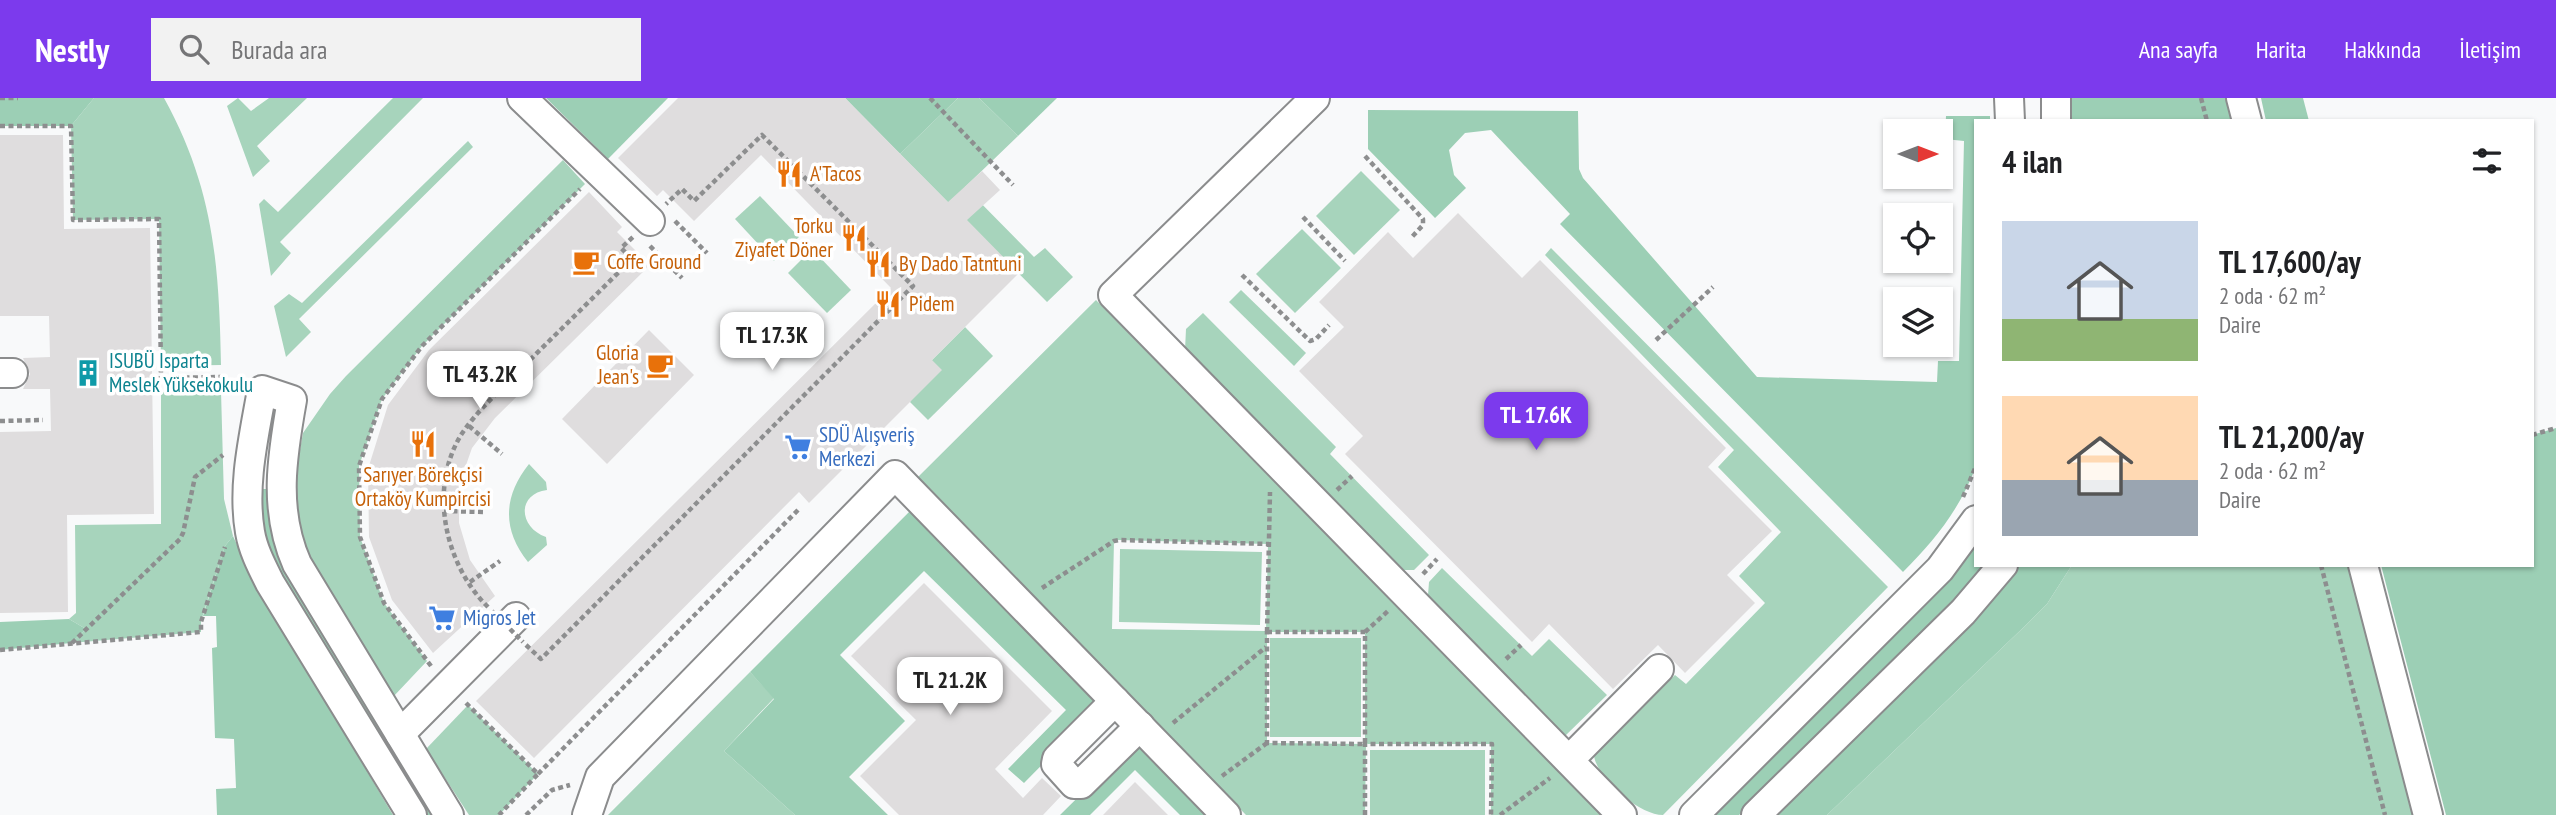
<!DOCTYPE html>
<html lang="tr">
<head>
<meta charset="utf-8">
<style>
	body { margin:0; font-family:"PT Sans Narrow",sans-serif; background:#f2f2f2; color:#202124; height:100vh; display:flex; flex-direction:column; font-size:26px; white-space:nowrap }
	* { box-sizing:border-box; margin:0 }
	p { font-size:23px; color:#757577 }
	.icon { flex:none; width:38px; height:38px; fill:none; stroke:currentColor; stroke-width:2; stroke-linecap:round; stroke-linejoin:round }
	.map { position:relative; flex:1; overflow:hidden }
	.details { position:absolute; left:1974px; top:21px; width:560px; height:448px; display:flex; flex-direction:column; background:#fff; border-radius:0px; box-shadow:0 2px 5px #0004 }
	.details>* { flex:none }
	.needle { width:46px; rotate:90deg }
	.controls { position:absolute; left:1883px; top:21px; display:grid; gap:14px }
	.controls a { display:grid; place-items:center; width:70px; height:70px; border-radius:0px; background:#fff; box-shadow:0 2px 5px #0004; font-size:35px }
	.price { position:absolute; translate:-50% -60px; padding:0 16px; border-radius:14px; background:#fff; color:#222; font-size:23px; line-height:46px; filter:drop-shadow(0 2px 4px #0008) }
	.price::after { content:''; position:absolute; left:50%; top:42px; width:21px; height:16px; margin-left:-10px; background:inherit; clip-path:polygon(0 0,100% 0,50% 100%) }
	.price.current { background:#7c3aed; color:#fff }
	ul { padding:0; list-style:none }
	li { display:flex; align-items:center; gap:21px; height:175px; padding:0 28px }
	li span { display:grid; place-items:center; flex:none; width:196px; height:140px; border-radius:0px; color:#555 }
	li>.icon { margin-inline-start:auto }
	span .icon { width:84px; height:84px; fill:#fffc; stroke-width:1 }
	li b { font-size:30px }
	h2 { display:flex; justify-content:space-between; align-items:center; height:84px; padding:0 28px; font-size:30px }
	header { display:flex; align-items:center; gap:42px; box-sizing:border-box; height:98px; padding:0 35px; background:#7c3aed; color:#fff }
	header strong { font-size:33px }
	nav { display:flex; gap:38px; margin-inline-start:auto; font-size:24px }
	.search { width:490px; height:63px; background:#f2f2f2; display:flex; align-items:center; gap:18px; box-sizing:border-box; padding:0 24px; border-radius:0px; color:#757577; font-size:26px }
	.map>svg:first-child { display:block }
	.green { fill:#a7d4bc; fill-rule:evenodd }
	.forest { fill:#9ccfb5 }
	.building { fill:#dfddde }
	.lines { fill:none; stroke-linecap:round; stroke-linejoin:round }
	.minor-casing { stroke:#8b8c8d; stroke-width:32 }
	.path { stroke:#8d8e8f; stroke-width:4.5; stroke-dasharray:5 3.5; stroke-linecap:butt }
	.minor { stroke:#fff; stroke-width:28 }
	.path-bridge { stroke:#8d8e8f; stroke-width:4.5; stroke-dasharray:5 3.5; stroke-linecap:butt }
	.labels { text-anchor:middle; stroke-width:7; stroke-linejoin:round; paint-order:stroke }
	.food-label { font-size:21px; fill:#c56008; stroke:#fff; text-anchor:start }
	.culture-label { font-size:21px; fill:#0d838f; stroke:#fff; text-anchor:start }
	.shop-label { font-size:21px; fill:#366cbe; stroke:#fff; text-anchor:start }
</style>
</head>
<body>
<header>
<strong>Nestly</strong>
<div class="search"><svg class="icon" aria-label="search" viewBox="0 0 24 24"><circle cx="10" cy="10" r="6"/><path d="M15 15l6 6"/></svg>Burada ara</div>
<nav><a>Ana sayfa</a><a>Harita</a><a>Hakkında</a><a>İletişim</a></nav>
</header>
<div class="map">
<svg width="2556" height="717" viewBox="0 0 2556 717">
	<rect width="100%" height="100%" fill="#f8f9fa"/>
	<g class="green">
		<path d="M94 0H164C214 91 219 166 221 267L161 268 159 121 73 122 71 28Z"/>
		<path d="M238 0 251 13 269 0H307L257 48 270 63 253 79 227 8Z"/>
		<path d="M393 0H423L280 144 291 155 271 178 259 106 264 101 278 114Z"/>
		<path d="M958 0H979L1018 38 965 89 1034 159 1045 150 1073 179 1047 204 900 56Z"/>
		<path d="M468 43 473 49 299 221 311 234 286 259 274 208 289 196 302 205Z"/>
		<path d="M563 62 585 86 422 248 382 301 359 368 360 439 384 505 427 563 393 599 315 475 303 447 298 427 295 379 303 335 330 296 346 278Z"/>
		<path d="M1361 73 1400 112 1354 157 1316 118Z"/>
		<path d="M760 98 799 139 774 163 735 121Z"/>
		<path d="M1302 131 1341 170 1295 215 1256 176Z"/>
		<path d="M1551 150 1888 489 1663 717C1639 717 1596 680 1594 657L1675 577 1686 586 1765 505 1739 478 1781 434 1718 369 1734 352 1545 157Z"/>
		<path d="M812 151 851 192 827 215 788 175Z"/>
		<path d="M1241 192 1306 255 1294 268 1229 204Z"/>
		<path d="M1096 202 1601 717H1491V646H1366L1365 717H1246L918 379ZM1119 442 1268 446 1266 533 1112 531 1114 443ZM1267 534H1365V646L1267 645Z"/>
		<path d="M1203 215 1336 349 1330 356 1429 457 1414 472H1404L1185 252 1186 231Z"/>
		<path d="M965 229 993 258 928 322 910 304 932 262Z"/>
		<path d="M221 293 224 401 233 438 225 448 201 523V534L71 545 86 531 69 521 76 515 75 427 161 426V294Z"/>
		<path d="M529 366 546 384 547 392C516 396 519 430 546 439L547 447 528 464C502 431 503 399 529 366Z"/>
		<path d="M1120 451 1262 454 1260 527 1119 524Z"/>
		<path d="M2072 467H2348L2413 717H1827L2025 528 2047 506Z"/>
		<path d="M1442 470 1532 558 1549 541 1607 597 1565 638 1428 497 1429 484Z"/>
		<rect x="1270" y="540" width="91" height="99"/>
		<path d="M750 574 774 600 724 653 795 717H608Z"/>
		<path d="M468 607 538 676 499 717H469L426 651Z"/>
		<rect x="1370" y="652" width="115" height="65"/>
	</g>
	<g class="forest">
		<path d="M0 0H94L71 28H0Z"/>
		<path d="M546 0H668L608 61Z"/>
		<path d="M845 0H958L900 56Z"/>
		<path d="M979 0H1057L1018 38Z"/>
		<path d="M2071 0H2226L2232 23H2071Z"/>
		<path d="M2261 0H2303L2309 23H2266Z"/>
		<path d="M1368 12 1578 13 1579 71 1583 80 1757 279 1937 284 1938 263H1959L1964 43 1945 41 1946 18H1990V23H1976V368C1960 411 1935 442 1903 474L1560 126 1570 116 1491 32 1465 35 1449 52 1454 77 1466 90 1435 120 1368 51Z"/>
		<path d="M2556 330V717H2446L2381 467H2532V337Z"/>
		<path d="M261 391H269L273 438 286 475 434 717H426L280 479C267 450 262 423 261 391Z"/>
		<path d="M911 412 1103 605 1024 685 1008 671 1066 612 924 473 840 557 905 623 849 679 888 717H795L724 653 774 601 750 574Z"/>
		<path d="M233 438 251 478 393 717H217L216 691 236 690 234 641 215 640 212 550 217 549 216 518H203L225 448Z"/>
		<path d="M1976 447V467H1986L1952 508 1739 717H1712L1941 492Z"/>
		<path d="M2018 467H2072L2047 506 2025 528 1827 717H1774L1970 525 1993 501Z"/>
		<path d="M69 521 86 531 71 545 0 552V524Z"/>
		<path d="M1136 642 1209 717H1180L1135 672 1090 717H1060Z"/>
	</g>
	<g class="building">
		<path d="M678 0H845L948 104 982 73 1000 92 967 122 1019 175 932 262 942 272 809 405 799 394 534 660 476 603 891 190 761 57 694 123 663 92 657 98 618 60Z"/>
		<path d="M0 37H63L64 131 150 130 154 416 67 417 68 514 0 515V334L51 333 50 291H23L30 276 23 260 50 259 49 218H0Z"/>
		<path d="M589 94 622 129 617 134 650 167 495 320 472 350 459 387V425L470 462 495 498 433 555 392 502 369 439 368 371 388 307 429 252Z"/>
		<path d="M1458 115 1522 180 1540 162 1726 350 1708 369 1772 433 1727 477 1755 505 1685 575 1658 547 1613 591 1549 526 1532 544 1345 356 1363 338 1299 273 1344 229 1319 204 1388 134 1413 160Z"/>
		<path d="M649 232 694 277 607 366 562 321Z"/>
		<path d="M924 485 1052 613 995 671 1023 700 1042 680 1061 698 1043 717H899L860 678 916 622 851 558Z"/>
		<path d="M1135 684 1168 717H1103Z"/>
	</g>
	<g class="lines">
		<defs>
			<g id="minor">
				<path d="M522 0 650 123"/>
				<path d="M1315 0 1113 197 1622 717"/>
				<path d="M2009 0 2010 23"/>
				<path d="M2056 0V23"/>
				<path d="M2241 0 2247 23"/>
				<path d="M0 275H13"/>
				<path d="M2363 467 2428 717"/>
				<path d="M1115 603 1057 661 1056 666 1074 686H1081L1140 628"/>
				<path d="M400 636 516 519"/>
				<path d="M1569 662 1659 571"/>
				<path d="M412 717 270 485C262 469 253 452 250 434 242 387 254 338 262 292L292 302C282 358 273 412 297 466L449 717"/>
				<path d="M587 717 600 679 895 377 1226 717"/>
				<path d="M1694 717 1940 471 1976 422"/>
				<path d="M1756 717 1963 514 2003 467"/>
			</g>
		</defs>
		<use href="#minor" class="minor-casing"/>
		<g class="path">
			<path d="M0 0H18"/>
			<path d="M930 0 1013 87"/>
			<path d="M2201 0 2207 23"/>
			<path d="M0 28H71L73 122 159 121 161 280 221 279"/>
			<path d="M1365 58 1423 121V127L1411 140"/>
			<path d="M1303 119 1345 163"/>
			<path d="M675 123 707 155"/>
			<path d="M650 148 682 180"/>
			<path d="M1242 177 1310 243 1316 241 1329 227"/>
			<path d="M1656 242 1713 189"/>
			<path d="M0 323 43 322"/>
			<path d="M469 328 502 356"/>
			<path d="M2532 337 2556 330"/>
			<path d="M1337 392 1352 378"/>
			<path d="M1963 399 1976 368"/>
			<path d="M444 413 484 414"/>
			<path d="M2321 467 2385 717"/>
			<path d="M1423 476 1437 461"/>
			<path d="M470 484 500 463"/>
			<path d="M1042 490 1114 443 1119 442 1269 446"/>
			<path d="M488 509C445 467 428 391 461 337 478 311 504 289 526 266 561 231 597 196 632 161L621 150 633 139"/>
			<path d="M1267 534H1365V646L1267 645Z"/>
			<path d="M1267 534 1270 394"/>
			<path d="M1365 534 1388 513"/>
			<path d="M72 545 180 441 183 435 195 379 223 357"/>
			<path d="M526 547 541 561 913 188 762 37 694 103 682 91 666 106"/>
			<path d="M0 552 201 534V524L225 449"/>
			<path d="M1506 561 1521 547"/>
			<path d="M431 568 384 505 360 439 359 368 382 301 422 248 580 91"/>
			<path d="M466 605 538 676 499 717"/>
			<path d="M1173 625 1266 549"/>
			<path d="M538 676 798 412"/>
			<path d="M1222 678 1267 645"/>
			<path d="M526 717 552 692 570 687"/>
			<path d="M1365 717V646H1492L1491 717"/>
			<path d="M1500 717 1550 680"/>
		</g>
		<use href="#minor" class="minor"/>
		<path class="path-bridge" d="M492 513 523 544"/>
	</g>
	<defs>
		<symbol id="restaurant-bare" viewBox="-9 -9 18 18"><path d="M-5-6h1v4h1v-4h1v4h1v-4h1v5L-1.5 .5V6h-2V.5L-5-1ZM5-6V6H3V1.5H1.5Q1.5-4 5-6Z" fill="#e8710a" stroke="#fff" stroke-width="2.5" paint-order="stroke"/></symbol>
		<symbol id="cafe-bare" viewBox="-9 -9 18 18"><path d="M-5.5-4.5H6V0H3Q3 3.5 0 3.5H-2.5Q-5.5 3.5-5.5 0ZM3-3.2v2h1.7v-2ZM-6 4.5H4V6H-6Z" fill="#e8710a" stroke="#fff" stroke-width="2.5" paint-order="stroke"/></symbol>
		<symbol id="building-bare" viewBox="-9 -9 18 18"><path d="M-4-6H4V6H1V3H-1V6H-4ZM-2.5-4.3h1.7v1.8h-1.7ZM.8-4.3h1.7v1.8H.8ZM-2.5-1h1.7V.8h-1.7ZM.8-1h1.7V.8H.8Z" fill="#0f9aa8" stroke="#fff" stroke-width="2.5" paint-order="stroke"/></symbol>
		<symbol id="supermarket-bare" viewBox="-9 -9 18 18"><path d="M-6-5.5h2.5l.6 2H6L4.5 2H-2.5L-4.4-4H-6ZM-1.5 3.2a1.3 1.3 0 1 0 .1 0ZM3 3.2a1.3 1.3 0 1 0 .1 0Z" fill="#3f7fe0" stroke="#fff" stroke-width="2.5" paint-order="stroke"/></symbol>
	</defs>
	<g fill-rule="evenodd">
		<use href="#restaurant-bare" x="770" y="57" width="38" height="38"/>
		<use href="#restaurant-bare" x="835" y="121" width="38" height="38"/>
		<use href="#cafe-bare" x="567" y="145" width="38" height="38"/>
		<use href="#restaurant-bare" x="859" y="147" width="38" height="38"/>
		<use href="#restaurant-bare" x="869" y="187" width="38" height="38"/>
		<use href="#cafe-bare" x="641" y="248" width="38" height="38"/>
		<use href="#building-bare" x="69" y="256" width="38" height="38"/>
		<use href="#restaurant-bare" x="404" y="327" width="38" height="38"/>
		<use href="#supermarket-bare" x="779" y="330" width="38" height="38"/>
		<use href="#supermarket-bare" x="423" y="501" width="38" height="38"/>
	</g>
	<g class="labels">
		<g class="food-label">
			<text x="810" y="83">A'Tacos</text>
			<text x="833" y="135" text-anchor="end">Torku<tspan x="833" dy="24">Ziyafet Döner</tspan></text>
			<text x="607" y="171">Coffe Ground</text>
			<text x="899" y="173">By Dado Tatntuni</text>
			<text x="909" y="213">Pidem</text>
			<text x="639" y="262" text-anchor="end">Gloria<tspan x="639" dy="24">Jean's</tspan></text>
			<text x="423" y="384" text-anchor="middle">Sarıyer Börekçisi<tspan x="423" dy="24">Ortaköy Kumpircisi</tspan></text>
		</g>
		<g class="culture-label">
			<text x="109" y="270">ISUBÜ Isparta<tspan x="109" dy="24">Meslek Yüksekokulu</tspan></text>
		</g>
		<g class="shop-label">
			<text x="819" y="344">SDÜ Alışveriş<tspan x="819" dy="24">Merkezi</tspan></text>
			<text x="463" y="527">Migros Jet</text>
		</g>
	</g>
</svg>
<div class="controls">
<a><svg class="needle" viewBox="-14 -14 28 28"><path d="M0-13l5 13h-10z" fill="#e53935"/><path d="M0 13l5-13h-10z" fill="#757577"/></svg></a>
<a><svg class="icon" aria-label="locate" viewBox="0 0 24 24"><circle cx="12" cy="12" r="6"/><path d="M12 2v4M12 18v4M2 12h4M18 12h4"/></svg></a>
<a><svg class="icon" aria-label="layers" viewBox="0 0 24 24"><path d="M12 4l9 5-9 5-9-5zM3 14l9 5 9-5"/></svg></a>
</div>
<b class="price" style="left:772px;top:274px">TL 17.3K</b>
<b class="price" style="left:480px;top:313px">TL 43.2K</b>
<b class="price current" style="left:1536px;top:354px">TL 17.6K</b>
<b class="price" style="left:950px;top:619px">TL 21.2K</b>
<section class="details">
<h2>4 ilan<svg class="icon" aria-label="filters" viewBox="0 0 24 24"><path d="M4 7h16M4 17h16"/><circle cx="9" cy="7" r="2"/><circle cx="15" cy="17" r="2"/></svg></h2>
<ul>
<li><span style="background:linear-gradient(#c9d6e8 70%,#8fb573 0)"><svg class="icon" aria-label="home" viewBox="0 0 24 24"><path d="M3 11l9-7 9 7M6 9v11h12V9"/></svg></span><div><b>TL 17,600/ay</b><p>2 oda · 62 m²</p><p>Daire</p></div></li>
<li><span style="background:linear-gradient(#ffd9b3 60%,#9aa5b1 0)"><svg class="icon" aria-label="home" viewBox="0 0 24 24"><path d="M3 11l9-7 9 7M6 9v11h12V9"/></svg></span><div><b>TL 21,200/ay</b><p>2 oda · 62 m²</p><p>Daire</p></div></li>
</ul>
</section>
</div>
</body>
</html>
